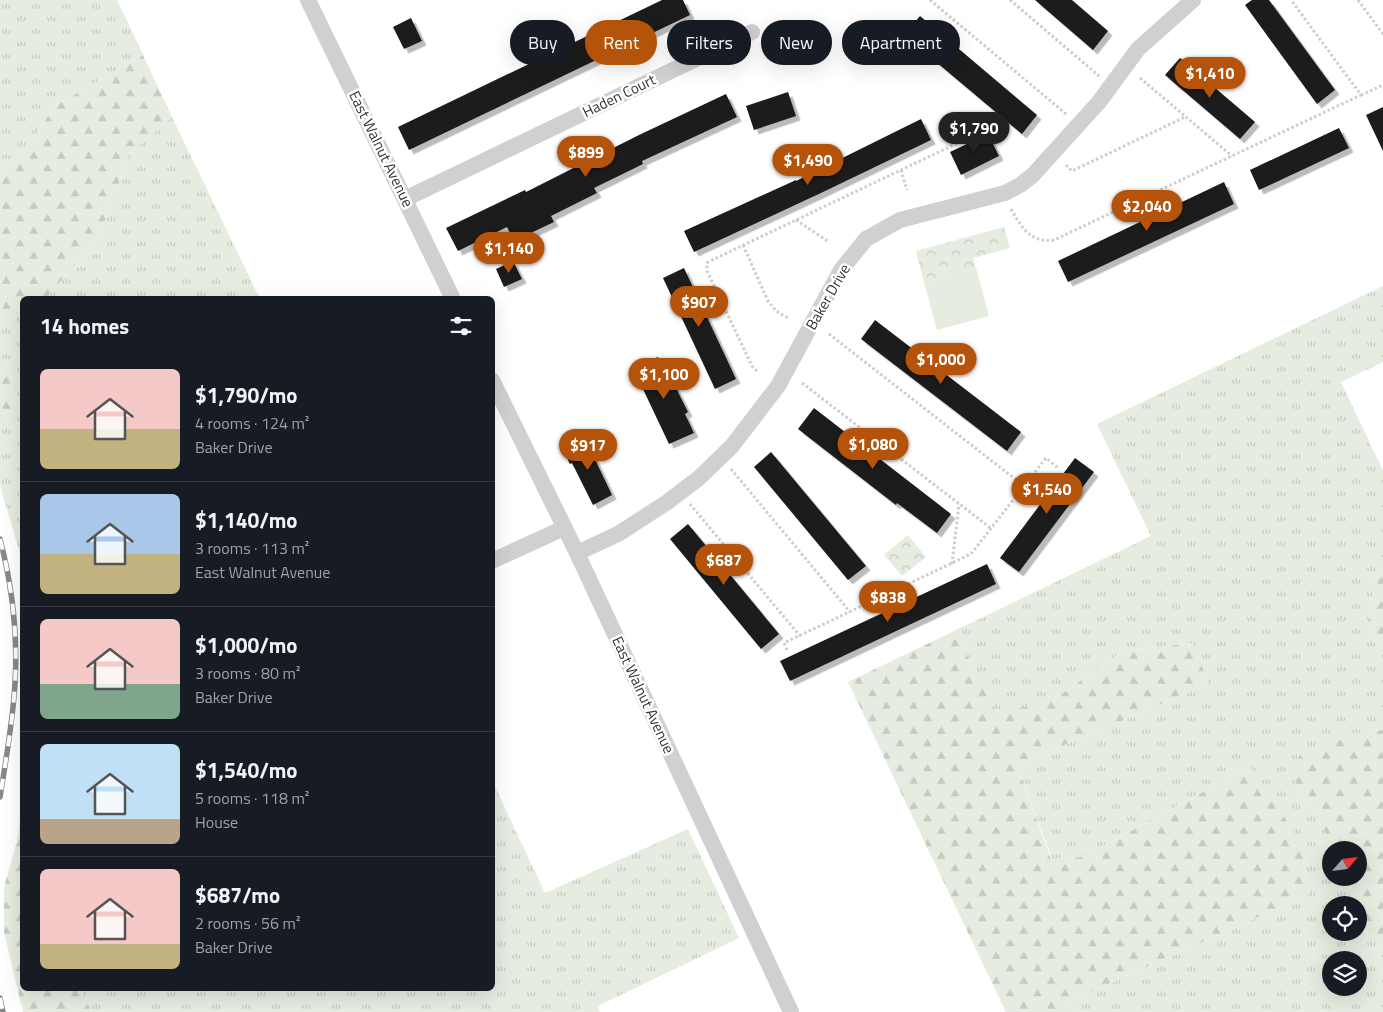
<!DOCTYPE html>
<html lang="en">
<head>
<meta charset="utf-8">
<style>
	body { margin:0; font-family:"Titillium Web",sans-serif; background:#20242c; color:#f1f3f6; height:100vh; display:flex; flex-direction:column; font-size:19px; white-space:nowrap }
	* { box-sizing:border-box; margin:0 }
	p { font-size:16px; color:#9ea1a6 }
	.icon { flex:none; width:28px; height:28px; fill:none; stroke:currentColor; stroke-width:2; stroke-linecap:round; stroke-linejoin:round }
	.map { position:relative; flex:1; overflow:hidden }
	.details { position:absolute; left:20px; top:296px; width:475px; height:695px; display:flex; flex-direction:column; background:#171b24; border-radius:8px; box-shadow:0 5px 20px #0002 }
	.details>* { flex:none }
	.guide { position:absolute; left:510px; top:20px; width:475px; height:45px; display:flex; gap:10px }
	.needle { width:32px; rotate:62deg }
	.fabs { position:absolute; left:1322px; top:841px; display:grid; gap:10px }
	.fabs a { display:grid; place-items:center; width:45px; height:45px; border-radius:50%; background:#171b24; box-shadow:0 5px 20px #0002; font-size:25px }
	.price { position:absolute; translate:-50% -42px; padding:0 11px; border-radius:18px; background:#b45309; color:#fff; font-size:16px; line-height:32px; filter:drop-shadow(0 1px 2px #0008) }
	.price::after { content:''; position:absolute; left:50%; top:30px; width:15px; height:11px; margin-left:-8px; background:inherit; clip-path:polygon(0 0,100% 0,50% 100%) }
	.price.on { background:#222; color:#fff }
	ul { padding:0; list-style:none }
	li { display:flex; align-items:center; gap:15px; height:125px; padding:0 20px }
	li+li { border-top:1px solid #363941 }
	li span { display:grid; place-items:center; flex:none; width:140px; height:100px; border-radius:8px; color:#555 }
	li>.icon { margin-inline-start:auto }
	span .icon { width:60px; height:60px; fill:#fffc; stroke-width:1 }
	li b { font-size:21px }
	h2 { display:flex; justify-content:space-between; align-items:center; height:60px; padding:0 20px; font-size:21px }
	.chip { padding:0 18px; border-radius:22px; background:#171b24; box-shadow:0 5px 20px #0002; font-size:18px; line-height:45px }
	.chip.on { background:#b45309; color:#fff }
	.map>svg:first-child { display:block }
	.grass { fill:url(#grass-tufts); fill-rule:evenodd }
	.forest { fill:url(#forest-firs) }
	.park { fill:url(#park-crowns) }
	.pitch { fill:#e6ecdf }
	.building { fill:#1a1a1a; filter:url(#shadow) }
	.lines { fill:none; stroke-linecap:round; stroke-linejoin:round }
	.path { stroke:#cdcdcd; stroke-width:3; stroke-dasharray:2.5 2.5; stroke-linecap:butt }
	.minor { stroke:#d0d0d0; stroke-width:16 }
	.rail-casing { stroke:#888; stroke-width:5.5 }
	.rail { stroke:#fff; stroke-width:4; stroke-dasharray:11; stroke-linecap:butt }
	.labels { text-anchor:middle; stroke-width:5; stroke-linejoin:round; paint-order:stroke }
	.street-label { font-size:15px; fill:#333; stroke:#fff }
</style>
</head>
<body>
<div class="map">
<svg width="1383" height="1012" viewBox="0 0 1383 1012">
	<defs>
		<pattern id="grass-tufts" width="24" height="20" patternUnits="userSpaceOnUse" patternTransform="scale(1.25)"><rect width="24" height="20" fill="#e6ecdf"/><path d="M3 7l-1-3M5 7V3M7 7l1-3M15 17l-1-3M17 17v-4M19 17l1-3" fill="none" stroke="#c6cbc0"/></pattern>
		<pattern id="forest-firs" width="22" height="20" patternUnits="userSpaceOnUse" patternTransform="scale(1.25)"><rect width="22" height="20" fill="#e6ecdf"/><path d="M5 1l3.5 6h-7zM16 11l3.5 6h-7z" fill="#c6cbc0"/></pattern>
		<pattern id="park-crowns" width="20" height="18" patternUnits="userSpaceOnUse" patternTransform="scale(1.25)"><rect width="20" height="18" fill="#e6ecdf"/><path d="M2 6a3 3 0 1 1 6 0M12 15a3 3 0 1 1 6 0" fill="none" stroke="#c6cbc0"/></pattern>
		<filter id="shadow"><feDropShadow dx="4.5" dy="4.5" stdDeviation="0" flood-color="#0004"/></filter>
	</defs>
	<rect width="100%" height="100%" fill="#fff"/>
	<g class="grass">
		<path d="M0 0H117L143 55 55 106 20 158 0 170Z"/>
		<path d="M172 117 260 299H45L98 239 130 153Z"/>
		<path d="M1383 286V362L1341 382 1383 471V569L1374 576 1368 633 1383 652V730L1355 734 1297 786 1336 850H1331V878H1346L1356 905H1331V932H1359V913L1365 932 1383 949V1012H1075L1068 1002 1312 893 1250 767 1082 857 1052 859 1017 765 1209 684 1191 643 1123 651 1052 701 997 714 954 631 1151 536 1097 424ZM1331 960H1359V988H1331Z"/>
		<path d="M22 309V560L0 486V426L16 407 8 366 0 354V319Z"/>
		<path d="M495 787 545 893 688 829 739 938 598 1006 600 1012H92L80 989H492V788Z"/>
		<path d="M22 803V838L17 841Z"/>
	</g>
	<g class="forest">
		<path d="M143 55 172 117 130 153 98 239 45 299H22V309L0 319V170L20 158 55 106Z"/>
		<path d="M0 354 8 366 16 407 0 426Z"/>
		<path d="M1383 569V652L1368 633 1374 575Z"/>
		<path d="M954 631 997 713 1052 701 1123 651 1192 643 1209 684 1017 765 1051 859 1082 857 1250 767 1298 838 1312 893 1068 1002 1075 1012H1006L848 682Z"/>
		<path d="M1383 730V949C1368 935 1359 928 1359 905H1356L1346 878H1359V850H1336L1297 786 1299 757 1355 734Z"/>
		<path d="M22 838V989H80L92 1012H23L4 932V887L17 841Z"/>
	</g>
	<g class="park">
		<path d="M1004 227 1010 248 973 258 976 268 924 282 916 251Z"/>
		<path d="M908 535 926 557 902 576 884 555Z"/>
	</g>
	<path class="pitch" d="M976 268 989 316 937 330 924 282Z"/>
	<g class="building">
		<path d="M662 0H683L690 15 409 150 398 127Z"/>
		<path d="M1035 0H1072L1108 31 1093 50Z"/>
		<path d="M1252 0H1269L1335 90 1317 104 1245 5Z"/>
		<path d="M920 16 1037 115 1022 134 904 35Z"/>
		<path d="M411 18 422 41 404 49 393 27Z"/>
		<path d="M1180 58 1255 122 1240 139 1165 75Z"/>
		<path d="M788 92 796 116 754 130 746 106Z"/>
		<path d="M726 94 737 117 642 161 643 164 594 188 597 193 551 216 554 222 514 241 507 227 458 251 446 228 525 190 526 192 639 135Z"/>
		<path d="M1383 107V151L1366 115Z"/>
		<path d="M921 119 931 140 823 192 694 252 684 231 796 180V181Z"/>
		<path d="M1339 128 1349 148 1259 190 1250 170Z"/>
		<path d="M988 134 999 156 961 175 950 152Z"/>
		<path d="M1224 182 1234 204 1068 282 1058 261Z"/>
		<path d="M513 261 522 279 504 287 496 269Z"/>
		<path d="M684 268 736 379 715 389 663 278Z"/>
		<path d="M875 320 1021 432 1007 451 861 339Z"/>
		<path d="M658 357 666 375 669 374 688 412 685 414 694 433 669 444 633 368Z"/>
		<path d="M814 408 951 514 937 533 897 503 896 505 798 429Z"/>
		<path d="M587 438 594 452 592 453 612 495 593 505 572 463 570 464 563 450Z"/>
		<path d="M771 452 866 566 848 580 754 467Z"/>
		<path d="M1075 458 1094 472 1019 572 1000 558Z"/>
		<path d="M688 524 779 634 761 649 670 539Z"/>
		<path d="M987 564 996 584 790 681 780 661Z"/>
	</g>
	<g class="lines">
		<g class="path">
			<path d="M930 0 1066 114"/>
			<path d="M1010 0 1099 76"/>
			<path d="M1358 0 1383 34"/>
			<path d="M1140 78 1232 156"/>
			<path d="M1361 95 1383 85"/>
			<path d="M1066 165 1072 171 1185 117"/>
			<path d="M901 170 907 190"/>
			<path d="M1011 209C1022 228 1030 243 1054 240L1361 95 1291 0"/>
			<path d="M796 220 829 242"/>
			<path d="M743 245 768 301 776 311 788 318"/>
			<path d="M829 334 1024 486 1046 458 1058 468"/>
			<path d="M757 371 752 366 707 271V263L710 261 966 139"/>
			<path d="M802 383 992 529"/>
			<path d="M731 469 850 612"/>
			<path d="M690 504 800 636"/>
			<path d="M952 564 959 504"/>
			<path d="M787 650 784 643 971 554 1024 486"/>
		</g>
		<g class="minor">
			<path d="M308 0 453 299"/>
			<path d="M405 199 752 32"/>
			<path d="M492 380 577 553 791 1012"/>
			<path d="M577 553 618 534 666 503 699 478 732 446 778 386 841 270 866 239 900 220 1005 193 1020 185 1032 176 1099 102 1138 49 1193 0"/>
			<path d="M492 561 564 528"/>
		</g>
		<defs>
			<g id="rail">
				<path d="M0 539C12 585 18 635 15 683 13 721 6 759 0 797"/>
				<path d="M0 998 3 1012"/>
			</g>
		</defs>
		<use href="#rail" class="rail-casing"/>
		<use href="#rail" class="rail"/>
	</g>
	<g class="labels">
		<g class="street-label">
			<text transform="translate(619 96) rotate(-26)" y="5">Haden Court</text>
			<text transform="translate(381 149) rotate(64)" y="5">East Walnut Avenue</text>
			<text transform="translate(828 297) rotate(-60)" y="5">Baker Drive</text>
			<text transform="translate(643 695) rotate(65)" y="5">East Walnut Avenue</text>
		</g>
	</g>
</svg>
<div class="fabs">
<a><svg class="needle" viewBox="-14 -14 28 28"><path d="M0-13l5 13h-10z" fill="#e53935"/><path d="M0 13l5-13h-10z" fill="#9ea1a6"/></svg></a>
<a><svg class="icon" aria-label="locate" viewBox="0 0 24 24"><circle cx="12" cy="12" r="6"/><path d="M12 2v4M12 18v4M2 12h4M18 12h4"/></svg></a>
<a><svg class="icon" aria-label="layers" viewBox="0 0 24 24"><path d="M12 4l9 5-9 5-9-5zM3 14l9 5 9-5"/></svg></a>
</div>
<b class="price" style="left:1210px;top:99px">$1,410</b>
<b class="price on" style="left:974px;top:154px">$1,790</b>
<b class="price" style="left:586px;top:178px">$899</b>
<b class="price" style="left:808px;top:186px">$1,490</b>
<b class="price" style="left:1147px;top:232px">$2,040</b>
<b class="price" style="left:509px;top:274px">$1,140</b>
<b class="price" style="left:699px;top:328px">$907</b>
<b class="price" style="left:941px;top:385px">$1,000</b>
<b class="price" style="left:664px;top:400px">$1,100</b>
<b class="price" style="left:873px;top:470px">$1,080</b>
<b class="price" style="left:588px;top:471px">$917</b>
<b class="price" style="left:1047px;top:515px">$1,540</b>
<b class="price" style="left:724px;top:586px">$687</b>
<b class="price" style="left:888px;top:623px">$838</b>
<div class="guide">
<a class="chip">Buy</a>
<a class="chip on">Rent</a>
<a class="chip">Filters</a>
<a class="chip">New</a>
<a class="chip">Apartment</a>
</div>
<section class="details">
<h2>14 homes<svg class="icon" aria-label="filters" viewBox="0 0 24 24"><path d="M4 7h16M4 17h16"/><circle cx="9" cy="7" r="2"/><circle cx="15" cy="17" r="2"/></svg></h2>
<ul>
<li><span style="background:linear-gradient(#f6c9c9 60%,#c2b280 0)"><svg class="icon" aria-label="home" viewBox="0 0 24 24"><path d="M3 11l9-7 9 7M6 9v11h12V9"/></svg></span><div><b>$1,790/mo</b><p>4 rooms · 124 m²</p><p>Baker Drive</p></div></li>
<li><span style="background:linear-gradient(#a9c7e8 60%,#c2b280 0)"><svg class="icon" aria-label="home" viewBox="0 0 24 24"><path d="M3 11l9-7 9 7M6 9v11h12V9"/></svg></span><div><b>$1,140/mo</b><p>3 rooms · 113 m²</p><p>East Walnut Avenue</p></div></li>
<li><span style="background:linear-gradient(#f6c9c9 65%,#7fa58c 0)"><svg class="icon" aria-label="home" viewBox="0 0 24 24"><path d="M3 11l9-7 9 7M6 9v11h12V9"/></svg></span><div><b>$1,000/mo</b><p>3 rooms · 80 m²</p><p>Baker Drive</p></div></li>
<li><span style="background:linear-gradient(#bfe0f5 75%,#b9a48a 0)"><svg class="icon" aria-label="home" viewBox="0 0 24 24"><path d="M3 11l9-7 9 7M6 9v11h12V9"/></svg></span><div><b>$1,540/mo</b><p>5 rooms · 118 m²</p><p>House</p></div></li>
<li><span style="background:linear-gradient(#f6c9c9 75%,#c2b280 0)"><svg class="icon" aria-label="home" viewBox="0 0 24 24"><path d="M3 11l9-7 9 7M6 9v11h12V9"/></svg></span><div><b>$687/mo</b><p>2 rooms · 56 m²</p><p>Baker Drive</p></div></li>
</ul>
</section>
</div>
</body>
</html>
